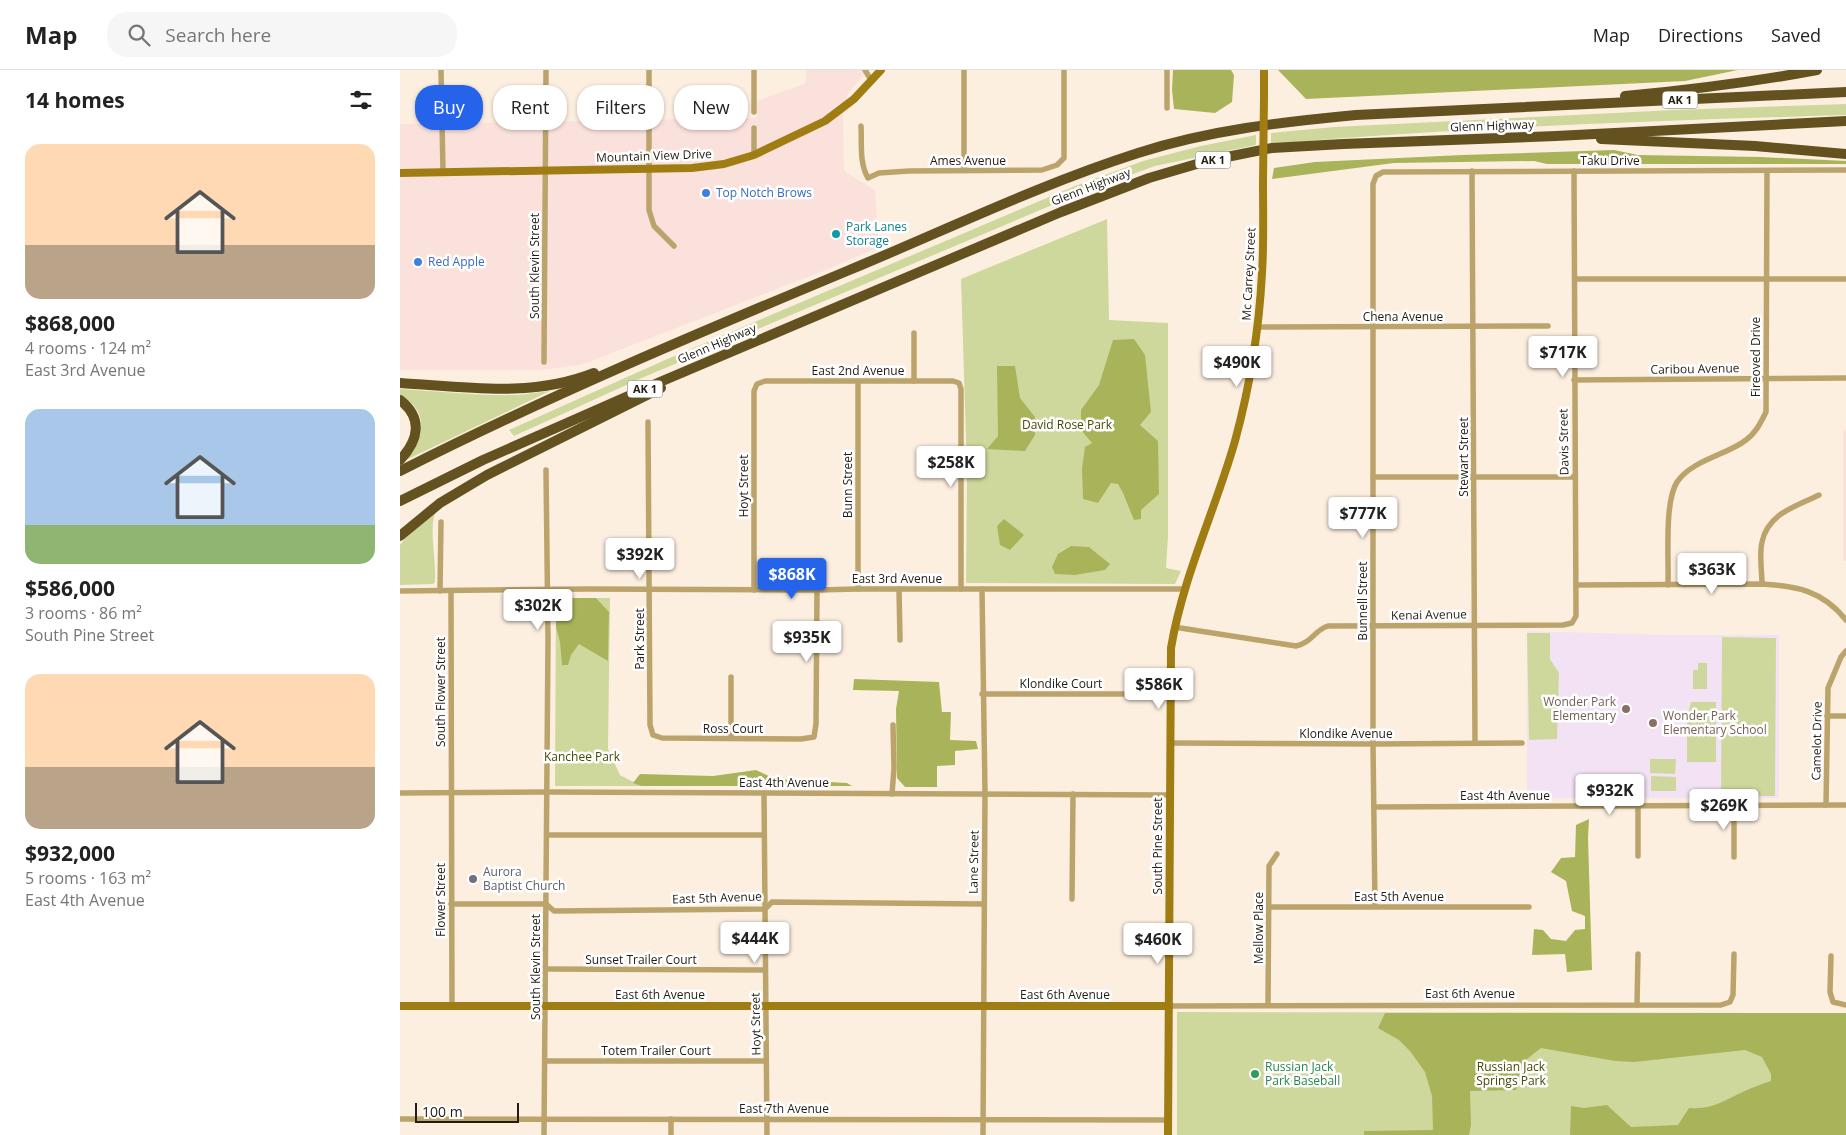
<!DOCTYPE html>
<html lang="en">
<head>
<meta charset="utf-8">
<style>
	body { margin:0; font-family:"Open Sans",sans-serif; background:#f6f6f6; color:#222; height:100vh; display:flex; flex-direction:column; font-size:19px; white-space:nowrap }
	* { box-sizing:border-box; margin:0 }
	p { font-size:16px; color:#767676 }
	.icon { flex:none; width:28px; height:28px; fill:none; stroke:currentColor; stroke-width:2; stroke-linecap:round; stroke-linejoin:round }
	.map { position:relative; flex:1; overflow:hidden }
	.panel { display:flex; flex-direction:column; background:#fff; width:400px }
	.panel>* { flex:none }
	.top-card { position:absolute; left:15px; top:15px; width:475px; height:45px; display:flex; gap:10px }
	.scale { position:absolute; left:15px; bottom:12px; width:104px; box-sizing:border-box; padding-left:5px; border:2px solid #221c15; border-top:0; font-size:14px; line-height:18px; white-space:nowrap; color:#221c15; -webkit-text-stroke:4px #fff; paint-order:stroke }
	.price { position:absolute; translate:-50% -42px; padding:0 11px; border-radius:5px; background:#fff; color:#222; font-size:16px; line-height:32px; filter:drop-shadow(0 1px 2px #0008) }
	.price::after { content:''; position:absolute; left:50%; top:30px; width:15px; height:11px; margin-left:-8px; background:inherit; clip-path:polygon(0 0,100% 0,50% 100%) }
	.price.on { background:#2563eb; color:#fff }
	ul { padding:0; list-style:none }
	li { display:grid; align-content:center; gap:10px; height:265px; padding:0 25px }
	li span { display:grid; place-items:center; height:155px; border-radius:15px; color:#555 }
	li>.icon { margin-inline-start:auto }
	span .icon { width:90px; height:90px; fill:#fffc; stroke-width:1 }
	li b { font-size:21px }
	h2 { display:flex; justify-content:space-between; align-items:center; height:60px; padding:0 25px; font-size:21px }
	.tag { padding:0 18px; border-radius:20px; background:#fff; box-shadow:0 1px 4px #0004; font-size:18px; line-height:45px }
	.tag.on { background:#2563eb; color:#fff }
	header { display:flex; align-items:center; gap:30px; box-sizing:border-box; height:70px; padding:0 25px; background:#fff; border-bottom:1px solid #e0e0e0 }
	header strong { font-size:24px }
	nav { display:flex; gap:28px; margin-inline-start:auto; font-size:18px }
	.search { width:350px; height:45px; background:#f6f6f6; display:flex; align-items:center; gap:12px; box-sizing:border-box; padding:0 18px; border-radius:20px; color:#767676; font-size:19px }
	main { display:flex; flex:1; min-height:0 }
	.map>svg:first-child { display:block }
	.commercial { fill:#fbe1db }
	.education { fill:#f2e2f4 }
	.green { fill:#cfd89c }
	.forest { fill:#a9b45a }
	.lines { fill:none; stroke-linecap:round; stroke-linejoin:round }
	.street { stroke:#bba46c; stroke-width:5.5 }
	.secondary { stroke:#a07d12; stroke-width:8 }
	.highway { stroke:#635120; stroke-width:10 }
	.secondary-bridge { stroke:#a07d12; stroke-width:8 }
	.shop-dot { fill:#3f7fe0; stroke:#fff; stroke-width:2 }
	.culture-dot { fill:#0f9aa8; stroke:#fff; stroke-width:2 }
	.education-dot { fill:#8d6e63; stroke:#fff; stroke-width:2 }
	.worship-dot { fill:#6b7280; stroke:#fff; stroke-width:2 }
	.leisure-dot { fill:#2e9e5b; stroke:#fff; stroke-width:2 }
	.labels { text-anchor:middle; stroke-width:5; stroke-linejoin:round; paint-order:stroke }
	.shield { fill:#fff; stroke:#64605b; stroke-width:1 }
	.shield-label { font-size:11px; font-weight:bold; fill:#221c15 }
	.street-label { font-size:12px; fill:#221c15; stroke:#fff }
	.shop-label { font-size:12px; fill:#366cbe; stroke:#fff; text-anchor:start }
	.culture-label { font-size:12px; fill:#0d838f; stroke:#fff; text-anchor:start }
	.park-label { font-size:12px; fill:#454b03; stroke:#fff }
	.education-label { font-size:12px; fill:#785e54; stroke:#fff; text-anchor:end }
	.worship-label { font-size:12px; fill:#5b616d; stroke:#fff; text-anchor:start }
	.leisure-label { font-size:12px; fill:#27864d; stroke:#fff; text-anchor:start }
</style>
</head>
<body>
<header>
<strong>Map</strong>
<div class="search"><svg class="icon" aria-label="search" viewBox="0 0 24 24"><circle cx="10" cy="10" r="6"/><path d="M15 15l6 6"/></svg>Search here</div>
<nav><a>Map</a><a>Directions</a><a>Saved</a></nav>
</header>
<main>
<section class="panel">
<h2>14 homes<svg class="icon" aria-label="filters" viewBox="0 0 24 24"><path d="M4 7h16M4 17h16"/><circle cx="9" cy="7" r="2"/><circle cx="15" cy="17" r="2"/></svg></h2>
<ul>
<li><span style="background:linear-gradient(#ffd9b3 65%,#b9a48a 0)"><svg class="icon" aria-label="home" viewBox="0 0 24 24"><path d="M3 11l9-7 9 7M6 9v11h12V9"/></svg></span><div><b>$868,000</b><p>4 rooms · 124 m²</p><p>East 3rd Avenue</p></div></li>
<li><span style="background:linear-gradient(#a9c7e8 75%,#8fb573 0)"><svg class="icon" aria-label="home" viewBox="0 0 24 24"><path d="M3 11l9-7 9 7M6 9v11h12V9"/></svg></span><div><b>$586,000</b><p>3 rooms · 86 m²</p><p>South Pine Street</p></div></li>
<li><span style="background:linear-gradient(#ffd9b3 60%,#b9a48a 0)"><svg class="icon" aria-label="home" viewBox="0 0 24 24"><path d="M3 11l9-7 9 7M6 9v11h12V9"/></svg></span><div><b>$932,000</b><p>5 rooms · 163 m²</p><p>East 4th Avenue</p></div></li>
</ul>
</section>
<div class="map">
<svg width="1446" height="1065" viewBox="0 0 1446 1065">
	<rect width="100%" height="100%" fill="#fdefe0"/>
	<g class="commercial">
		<path d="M406 0H468L447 25 443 46 444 101 475 120 479 177 426 200 181 295 141 300H0V54L357 48V31L406 13Z"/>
		<rect x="1443" y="360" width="3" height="131"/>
	</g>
	<path class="education" d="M1127 561 1268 565H1379V728H1127Z"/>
	<g class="green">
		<path d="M1446 34V45C1254 51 1062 57 871 74V63L934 57 1274 40Z"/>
		<path d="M856 65V75L755 96 676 125 244 307 114 366 109 360 265 290 675 116 743 91 801 76Z"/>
		<path d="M707 149 709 250 768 253V467L766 498 781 501 775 514 566 513 567 401 561 209Z"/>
		<path d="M0 319 87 325H118L150 321 4 391C24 368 31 342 0 325Z"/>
		<path d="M36 442C28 455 37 493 35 512L33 514 0 515V475L15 456Z"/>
		<path d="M156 528H210L208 679 220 705 241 716H155Z"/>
		<path d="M1127 563H1150V589L1159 603 1157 669 1129 670Z"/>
		<path d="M1322 567 1376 568 1375 726H1321Z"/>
		<path d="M1298 593H1307V619H1293V600H1298Z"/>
		<path d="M1291 632H1316V692H1287V648Z"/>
		<path d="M1250 689H1276L1275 704 1250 703Z"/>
		<path d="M1251 706 1276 707V721H1251Z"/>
		<path d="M777 942 1446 943V1065H777Z"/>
	</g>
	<g class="forest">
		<path d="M773 0H831L834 5 832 32 815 43 774 39 772 20Z"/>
		<path d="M878 0H1338L1285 11 906 29Z"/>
		<path d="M1214 80 1238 85 1361 87 1446 91V94H1147L1134 91 994 93 872 109 874 98 915 92 1062 85Z"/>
		<path d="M734 269 745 285 751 342 740 355 758 371 759 424 741 440V449L734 450 723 423 718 414 711 413 698 433 683 429 682 398 685 377 692 373 681 360V340L699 315 713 270Z"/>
		<path d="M597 296H615L620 328 635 347V365L625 381 587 379 598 366Z"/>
		<path d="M604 449 624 465 610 480 600 475 597 456Z"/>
		<path d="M671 476 689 477 710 494 705 500 675 505 655 504 652 497 658 484Z"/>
		<path d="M156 528H196L209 542 208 591 179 574 171 585 168 595H162L160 572 156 557Z"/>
		<path d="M454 609 539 612 542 642H551L550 670 576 671 578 679 555 681V695L537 696V717H505L497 708 496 639 499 621 453 620Z"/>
		<path d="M356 700 375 709 447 713 452 716H241L233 713 240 704 313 706Z"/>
		<path d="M1189 749 1188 768 1192 900 1167 902 1165 884 1132 885 1134 859 1143 860 1151 869 1166 871 1175 860 1185 859V846L1172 841 1166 811 1151 802 1161 788 1175 787 1176 755Z"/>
		<path d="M985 943H1446V1065H1170L1171 1036 1184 1038 1207 1035 1231 1057 1278 1055 1289 1038C1313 1040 1324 1030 1345 1021 1353 1017 1362 1014 1371 1011V1004L1362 987 1345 980 1234 992 1215 991 1141 978 1127 989 1116 1020 1070 1021 1071 1055 1069 1065H964V1061L1033 1060 1032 1026 1025 1002 1010 981 999 970 978 958Z"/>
	</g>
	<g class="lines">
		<g class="street">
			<path d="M41 0 43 102"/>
			<path d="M249 0V140L254 156 274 176"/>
			<path d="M465 0 471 10"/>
			<path d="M564 0V100"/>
			<path d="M767 38V0"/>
			<path d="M354 42V0"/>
			<path d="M461 56C462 72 459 93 468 108L479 103 509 101 642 100 657 95 664 88V0"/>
			<path d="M354 58V85"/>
			<path d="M1072 101 1075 672"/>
			<path d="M1175 209H1446"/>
			<path d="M858 257 1148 256"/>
			<path d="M144 292 146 0"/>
			<path d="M1174 310 1446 308"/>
			<path d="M514 311V263"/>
			<path d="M458 312V519"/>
			<path d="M248 352 250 655 253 665 262 668 401 669 414 667 416 654 417 520"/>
			<path d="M973 407H1175"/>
			<path d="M1362 514C1362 501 1359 485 1362 472 1368 443 1397 436 1419 425"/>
			<path d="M1176 515 1362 514C1397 516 1423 521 1446 550"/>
			<path d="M1268 515C1269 489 1264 433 1277 412 1292 390 1327 385 1346 370 1356 363 1361 352 1366 342L1367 102"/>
			<path d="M499 519 500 570"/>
			<path d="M582 519 585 723 583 1065"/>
			<path d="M354 520V321L357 314 365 311H553L559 313 561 319V519"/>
			<path d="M0 521 187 519 417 520 458 519H785"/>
			<path d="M40 521 41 452"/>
			<path d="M51 521 52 936"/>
			<path d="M774 557 896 576C913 572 913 561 928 556L1163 555 1172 553 1176 546 1174 101"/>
			<path d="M582 624H770"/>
			<path d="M1427 646H1446"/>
			<path d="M331 668V607"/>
			<path d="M770 673 973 674 1122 673"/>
			<path d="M0 723 148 722 769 725"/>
			<path d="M364 723 367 1065"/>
			<path d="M492 724 494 698 493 655"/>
			<path d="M1334 735V787"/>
			<path d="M1426 735 1428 618 1441 587 1446 581"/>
			<path d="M974 737 1446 735"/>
			<path d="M147 765H364"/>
			<path d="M1238 786V735"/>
			<path d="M672 829 673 724"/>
			<path d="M51 834H146L154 841 365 839 372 832 583 834"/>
			<path d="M975 836 973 674V114L976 106 983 102 1446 100"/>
			<path d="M869 837H1129"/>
			<path d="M1431 886 1430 922 1433 932 1446 935"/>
			<path d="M146 899 365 900"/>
			<path d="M868 935 869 796 877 784"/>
			<path d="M1237 935 1238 884"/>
			<path d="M769 936 1321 935 1330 932 1333 925 1334 884"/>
			<path d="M145 991H366"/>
			<path d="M0 1049 768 1050"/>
			<path d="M144 1065 148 569 146 400"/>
			<path d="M271 1065V1049"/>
		</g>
		<g class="secondary">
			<path d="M864 26V0"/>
			<path d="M0 103 292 98 324 94 354 85 425 51 454 29 481 0"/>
			<path d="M0 936H769"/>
			<path d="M768 1065 771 578C783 506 815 441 835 371 850 316 859 260 862 203 864 173 863 142 863 112"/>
		</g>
		<g class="highway">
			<path d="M1225 26C1289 20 1353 12 1417 0"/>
			<path d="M1201 69 1355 76 1446 84"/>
			<path d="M0 313C66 317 131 328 194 303"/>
			<path d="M0 330C23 348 19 370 0 390"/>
			<path d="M0 401C146 327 296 264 447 201 544 161 638 115 738 83 809 60 882 52 956 45L1446 22"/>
			<path d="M0 431 83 390 260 312 661 142 749 108 807 91 872 78 943 74 1156 66 1446 51"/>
			<path d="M0 466 40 433 87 405 261 318"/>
		</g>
		<path class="secondary-bridge" d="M863 112 864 26"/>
	</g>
	<g class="shop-dot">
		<circle cx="306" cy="123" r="5"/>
		<circle cx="18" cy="192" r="5"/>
	</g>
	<circle class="culture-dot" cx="436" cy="164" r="5"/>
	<g class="education-dot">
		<circle cx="1226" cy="639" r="5"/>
		<circle cx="1253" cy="653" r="5"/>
	</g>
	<circle class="worship-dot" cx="73" cy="809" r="5"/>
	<circle class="leisure-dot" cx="855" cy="1004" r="5"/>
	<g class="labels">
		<g class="shield">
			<rect x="1262.5" y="21.5" width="35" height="17" rx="4"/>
			<rect x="795.5" y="81.5" width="35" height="17" rx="4"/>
			<rect x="227.5" y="310.5" width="35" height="17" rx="4"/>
		</g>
		<g class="shield-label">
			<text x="1280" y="34">AK 1</text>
			<text x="813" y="94">AK 1</text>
			<text x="245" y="323">AK 1</text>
		</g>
		<g class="street-label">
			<text transform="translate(1092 56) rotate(-2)" y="4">Glenn Highway</text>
			<text transform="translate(254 86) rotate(-2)" y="4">Mountain View Drive</text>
			<text x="568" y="95">Ames Avenue</text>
			<text x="1210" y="95">Taku Drive</text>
			<text transform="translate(691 117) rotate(-21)" y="4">Glenn Highway</text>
			<text transform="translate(135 196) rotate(-90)" y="4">South Klevin Street</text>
			<text transform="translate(849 204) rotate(-87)" y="4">Mc Carrey Street</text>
			<text x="1003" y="251">Chena Avenue</text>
			<text transform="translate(317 274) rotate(-23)" y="4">Glenn Highway</text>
			<text transform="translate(1356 287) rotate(-90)" y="4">Fireoved Drive</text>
			<text transform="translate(1295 299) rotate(-1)" y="4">Caribou Avenue</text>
			<text x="458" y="305">East 2nd Avenue</text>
			<text transform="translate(1164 372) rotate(-91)" y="4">Davis Street</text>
			<text transform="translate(1064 387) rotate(-90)" y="4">Stewart Street</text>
			<text transform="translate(448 415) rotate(-90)" y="4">Bunn Street</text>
			<text transform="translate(344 416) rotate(-90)" y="4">Hoyt Street</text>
			<text x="497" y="513">East 3rd Avenue</text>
			<text transform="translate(963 531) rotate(-90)" y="4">Bunnell Street</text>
			<text transform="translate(1029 545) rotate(-1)" y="4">Kenai Avenue</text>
			<text transform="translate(240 569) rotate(-90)" y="4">Park Street</text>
			<text x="661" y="618">Klondike Court</text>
			<text transform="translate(41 622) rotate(-90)" y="4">South Flower Street</text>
			<text x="333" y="663">Ross Court</text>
			<text x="946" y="668">Klondike Avenue</text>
			<text transform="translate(1417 671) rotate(-89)" y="4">Camelot Drive</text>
			<text x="384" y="717">East 4th Avenue</text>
			<text x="1105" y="730">East 4th Avenue</text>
			<text transform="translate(758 776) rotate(-90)" y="4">South Pine Street</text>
			<text transform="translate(574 792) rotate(-89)" y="4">Lane Street</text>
			<text x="999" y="831">East 5th Avenue</text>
			<text transform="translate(317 828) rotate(-2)" y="4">East 5th Avenue</text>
			<text transform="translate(41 830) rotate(-90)" y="4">Flower Street</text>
			<text transform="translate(859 858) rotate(-90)" y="4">Mellow Place</text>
			<text x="241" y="894">Sunset Trailer Court</text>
			<text transform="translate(136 897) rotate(-90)" y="4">South Klevin Street</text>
			<text x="1070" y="928">East 6th Avenue</text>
			<text x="260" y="929">East 6th Avenue</text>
			<text x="665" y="929">East 6th Avenue</text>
			<text transform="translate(356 954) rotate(-91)" y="4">Hoyt Street</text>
			<text x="256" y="985">Totem Trailer Court</text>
			<text x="384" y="1043">East 7th Avenue</text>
		</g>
		<g class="shop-label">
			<text x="316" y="127">Top Notch Brows</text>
			<text x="28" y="196">Red Apple</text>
		</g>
		<g class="culture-label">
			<text x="446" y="161">Park Lanes<tspan x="446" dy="14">Storage</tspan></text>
		</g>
		<g class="park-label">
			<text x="667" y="359">David Rose Park</text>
			<text x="182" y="691">Kanchee Park</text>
			<text x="1111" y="1001">Russian Jack<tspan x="1111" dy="14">Springs Park</tspan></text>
		</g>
		<g class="education-label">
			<text x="1216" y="636">Wonder Park<tspan x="1216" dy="14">Elementary</tspan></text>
			<text x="1263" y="650" text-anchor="start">Wonder Park<tspan x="1263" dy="14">Elementary School</tspan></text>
		</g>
		<g class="worship-label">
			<text x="83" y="806">Aurora<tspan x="83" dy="14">Baptist Church</tspan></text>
		</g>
		<g class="leisure-label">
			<text x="865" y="1001">Russian Jack<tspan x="865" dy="14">Park Baseball</tspan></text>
		</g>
	</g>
</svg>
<div class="scale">100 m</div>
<b class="price" style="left:1163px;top:308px">$717K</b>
<b class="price" style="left:837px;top:318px">$490K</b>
<b class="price" style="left:551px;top:418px">$258K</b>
<b class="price" style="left:963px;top:469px">$777K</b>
<b class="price" style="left:240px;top:510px">$392K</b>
<b class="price" style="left:1312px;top:525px">$363K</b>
<b class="price on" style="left:392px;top:530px">$868K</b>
<b class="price" style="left:138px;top:561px">$302K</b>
<b class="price" style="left:407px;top:593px">$935K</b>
<b class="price" style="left:759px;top:640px">$586K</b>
<b class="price" style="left:1210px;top:746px">$932K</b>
<b class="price" style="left:1324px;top:761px">$269K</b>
<b class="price" style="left:355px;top:894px">$444K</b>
<b class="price" style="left:758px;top:895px">$460K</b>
<div class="top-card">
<a class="tag on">Buy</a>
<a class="tag">Rent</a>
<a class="tag">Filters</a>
<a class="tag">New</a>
</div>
</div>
</main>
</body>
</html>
